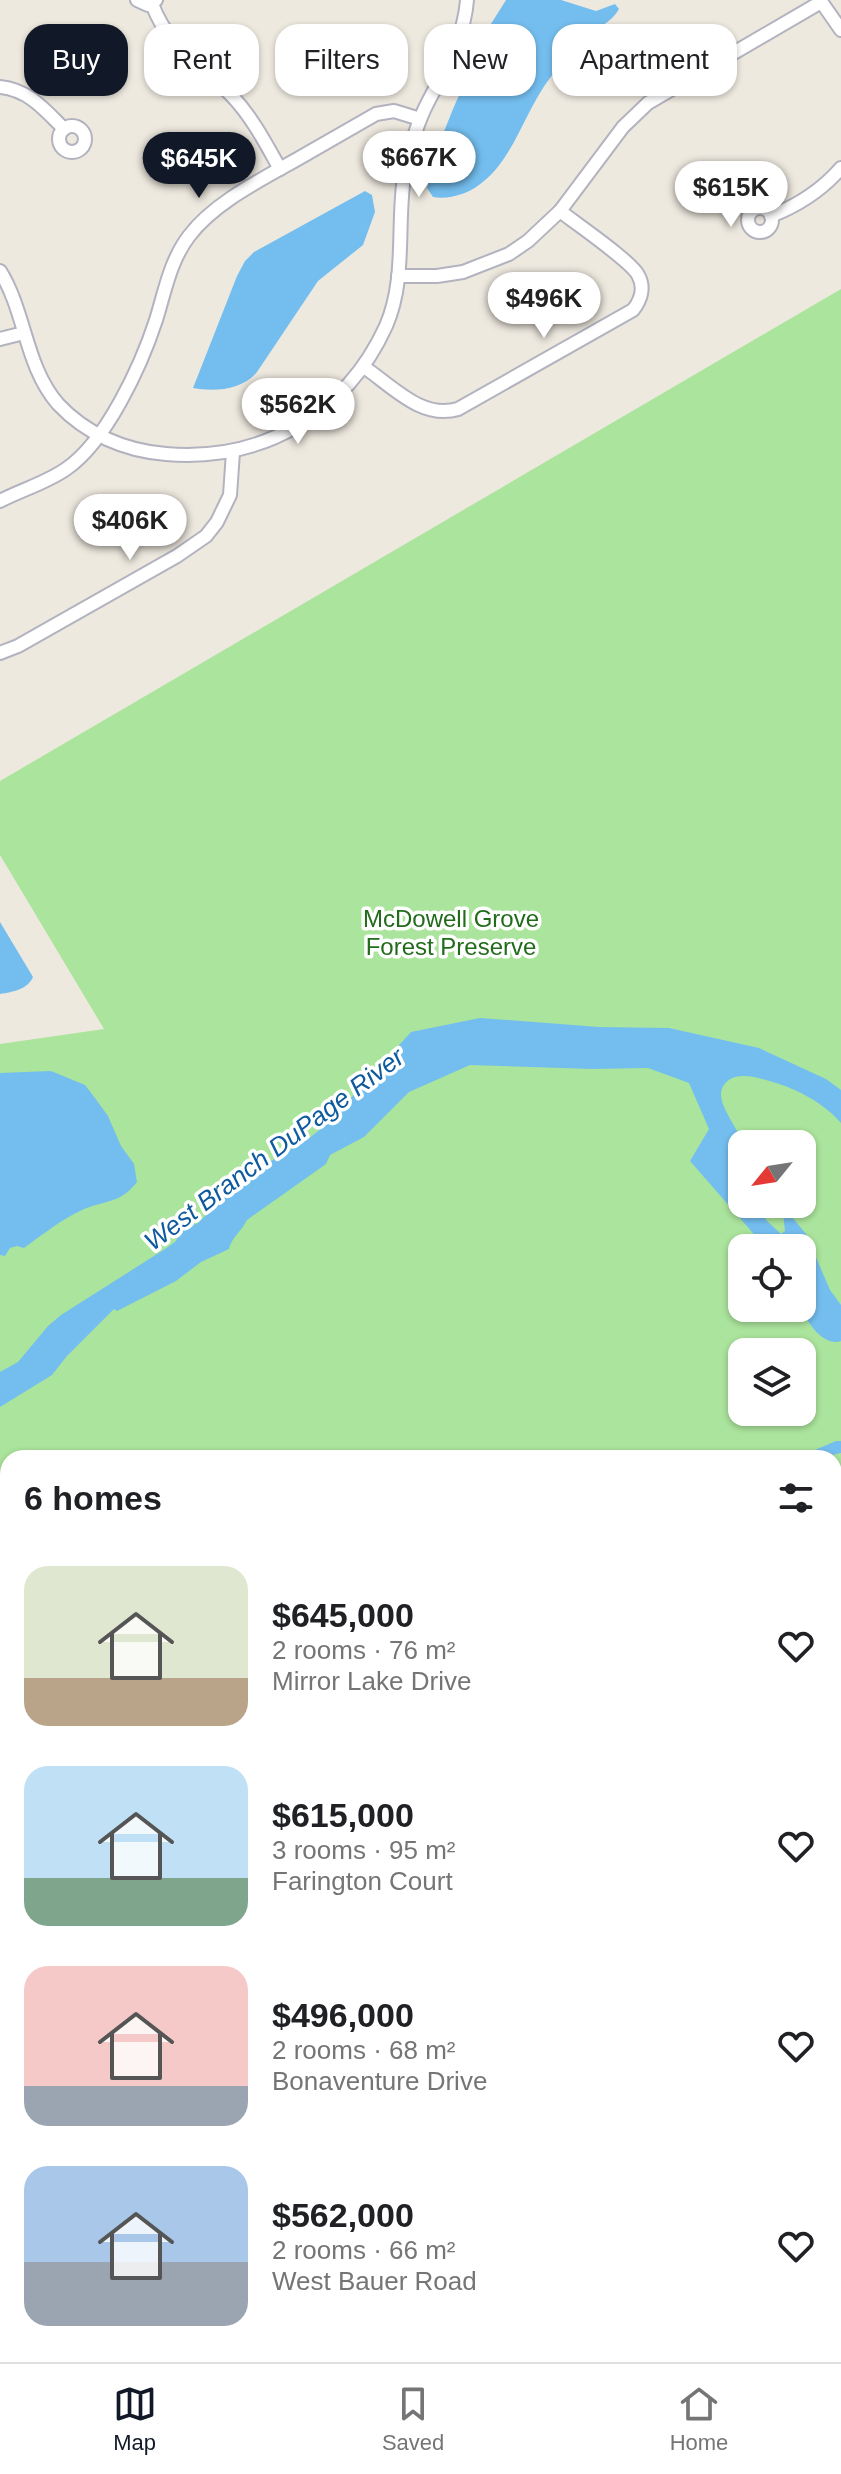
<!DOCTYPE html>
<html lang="en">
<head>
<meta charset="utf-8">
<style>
	body { margin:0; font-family:Arial,sans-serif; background:#f6f6f6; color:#202124; height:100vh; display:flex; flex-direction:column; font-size:30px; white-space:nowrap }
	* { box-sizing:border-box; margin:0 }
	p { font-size:26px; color:#757577 }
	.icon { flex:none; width:44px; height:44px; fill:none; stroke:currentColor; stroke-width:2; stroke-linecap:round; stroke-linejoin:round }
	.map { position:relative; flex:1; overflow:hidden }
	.drawer { position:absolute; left:0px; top:1450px; width:842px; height:912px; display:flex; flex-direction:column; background:#fff; border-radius:24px 24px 0 0; box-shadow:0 2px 6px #0004 }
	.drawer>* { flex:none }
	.banner { position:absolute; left:24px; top:24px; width:794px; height:72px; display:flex; gap:16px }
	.needle { width:52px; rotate:240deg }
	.tools { position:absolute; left:728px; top:1130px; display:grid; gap:16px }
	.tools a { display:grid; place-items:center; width:88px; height:88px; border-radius:16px; background:#fff; box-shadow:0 2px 6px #0004; font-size:40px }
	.price { position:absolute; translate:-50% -68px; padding:0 18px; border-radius:28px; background:#fff; color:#222; font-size:26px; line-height:52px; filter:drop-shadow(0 2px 4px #0008) }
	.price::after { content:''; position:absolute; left:50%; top:48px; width:24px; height:18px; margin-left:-12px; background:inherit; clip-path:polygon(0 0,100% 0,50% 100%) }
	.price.current { background:#111827; color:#fff }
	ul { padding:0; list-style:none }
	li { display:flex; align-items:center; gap:24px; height:200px; padding:0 24px }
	li span { display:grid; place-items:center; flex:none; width:224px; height:160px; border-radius:24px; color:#555 }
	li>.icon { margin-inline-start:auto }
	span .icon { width:96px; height:96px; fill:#fffc; stroke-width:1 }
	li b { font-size:34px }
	h2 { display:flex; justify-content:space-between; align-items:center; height:96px; padding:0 24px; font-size:34px }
	.chip { padding:0 28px; border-radius:24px; background:#fff; box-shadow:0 2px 6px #0004; font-size:28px; line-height:72px }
	.chip.current { background:#111827; color:#fff }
	.tab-bar { display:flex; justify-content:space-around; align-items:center; height:112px; border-top:2px solid #e0e0e0; background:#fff; font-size:22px; color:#757577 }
	.tab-bar a { display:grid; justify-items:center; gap:4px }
	.tab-bar .current { color:#111827 }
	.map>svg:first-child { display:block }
	.green { fill:#abe49c; fill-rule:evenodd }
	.water { fill:#74beef }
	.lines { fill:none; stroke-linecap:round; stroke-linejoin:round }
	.stream { stroke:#74beef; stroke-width:3 }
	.minor-casing { stroke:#b3b3c0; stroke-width:16 }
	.minor { stroke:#fff; stroke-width:12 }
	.labels { text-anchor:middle; stroke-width:7; stroke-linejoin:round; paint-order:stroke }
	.park-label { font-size:24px; fill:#216b1b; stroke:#fff }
	.water-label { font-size:26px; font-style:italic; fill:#0e5a9f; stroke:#fff }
</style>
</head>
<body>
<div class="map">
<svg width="841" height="2362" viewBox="0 0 841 2362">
	<rect width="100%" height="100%" fill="#eee9df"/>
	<g class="green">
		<path d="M841 289V1976L834 1980V1458H8V2327L0 2316V1044L104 1029 0 855V781ZM742 1144H802V1204H742ZM742 1248H802V1308H742ZM742 1352H802V1412H742Z"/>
		<path d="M28 2354H75L58 2362H34Z"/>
	</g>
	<g class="water">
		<path d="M506 0H561L596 11 615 4 619 9C612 22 598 27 587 37 573 49 562 64 550 78 526 109 514 157 484 181 471 193 450 200 433 197L427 188 441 139 453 109 489 27Z"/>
		<path d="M365 191 372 195 375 212 363 245 318 281 257 372C242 390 215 392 193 388L237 276 245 261 254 252Z"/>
		<path d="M0 922 33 977C28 989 13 992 0 994Z"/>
		<path d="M480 1018 599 1027 669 1028 759 1048 826 1079 841 1090V1123C822 1101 793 1087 766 1080 755 1077 739 1073 729 1080 707 1096 737 1123 741 1141 745 1161 742 1184 742 1204H757L767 1221 781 1234 785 1231 783 1213 787 1211 806 1234 830 1290 841 1305V1341C824 1347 805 1322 802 1306 798 1289 802 1266 802 1248H766L690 1161 709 1129 689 1083 648 1068 592 1069 470 1065 409 1092 364 1137 330 1155 326 1164 247 1220C241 1232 232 1237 229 1249L201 1262 176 1281 117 1311 114 1309 67 1356 52 1375 0 1407V1372L18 1362 48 1326 61 1315 165 1249 175 1242 183 1229 198 1223 244 1177 308 1139 327 1124 411 1032Z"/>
		<path d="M51 1071 85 1085 95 1098 108 1116 121 1146 134 1164 137 1182C120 1204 105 1200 82 1210 62 1219 42 1235 24 1248L17 1246 10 1248 5 1256 0 1255V1073Z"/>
		<path d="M836 1441H841V1453L819 1458H796Z"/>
		<path d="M579 2354H646L648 2362H577Z"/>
	</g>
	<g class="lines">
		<g class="stream">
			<path d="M0 2281 8 2292"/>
			<path d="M834 2321 841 2324"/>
		</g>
		<defs>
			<g id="minor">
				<path d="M137 0 148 5 156 0"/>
				<path d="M820 0 841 30"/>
				<path d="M152 4C170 51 200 62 232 96 252 117 266 144 280 169"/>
				<path d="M0 87C29 90 44 109 64 129"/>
				<circle cx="72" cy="139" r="13"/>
				<circle cx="760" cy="220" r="12"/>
				<path d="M771 216C799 205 821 191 841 168"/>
				<path d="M0 271C26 313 25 366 58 404 86 434 125 451 166 454 262 462 346 414 386 326 408 276 395 217 406 164 411 145 417 124 426 106 443 72 464 40 467 0"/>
				<path d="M398 276H437L463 272 509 254 528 241 560 211 623 127 648 103 821 2"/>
				<path d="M0 339 24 333"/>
				<path d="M364 367C392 386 422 420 458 409L633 310C641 300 645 287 638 275 631 261 575 223 560 211"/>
				<path d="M0 501C21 490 46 483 66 469 106 442 141 366 156 320 165 291 170 261 189 236 216 200 269 176 308 153 331 140 353 127 376 114L394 111 420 119"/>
				<path d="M0 653 18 646 177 556 206 536 217 522 230 495 233 452"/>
				<path d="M834 1997 841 1993"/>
				<path d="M0 2049H8"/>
				<path d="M781 2354 798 2362"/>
				<path d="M825 2354 841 2361"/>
				<path d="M93 2362 109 2354"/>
			</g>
		</defs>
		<use href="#minor" class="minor-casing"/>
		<use href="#minor" class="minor"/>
	</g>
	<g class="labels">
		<g class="park-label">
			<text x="451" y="927">McDowell Grove<tspan x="451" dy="28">Forest Preserve</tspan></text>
		</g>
		<g class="water-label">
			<text transform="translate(274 1149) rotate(-37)" y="9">West Branch DuPage River</text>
		</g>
	</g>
</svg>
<div class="tools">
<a><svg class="needle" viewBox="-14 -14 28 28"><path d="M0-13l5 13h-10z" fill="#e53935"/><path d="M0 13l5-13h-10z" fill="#757577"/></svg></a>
<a><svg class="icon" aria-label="locate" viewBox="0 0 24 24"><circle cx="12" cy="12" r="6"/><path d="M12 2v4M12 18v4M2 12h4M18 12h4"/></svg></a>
<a><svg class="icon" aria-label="layers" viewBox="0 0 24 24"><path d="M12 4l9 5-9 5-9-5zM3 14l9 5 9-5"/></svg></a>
</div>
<b class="price" style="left:419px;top:199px">$667K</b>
<b class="price current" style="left:199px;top:200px">$645K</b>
<b class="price" style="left:731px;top:229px">$615K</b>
<b class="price" style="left:544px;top:340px">$496K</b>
<b class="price" style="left:298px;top:446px">$562K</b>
<b class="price" style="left:130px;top:562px">$406K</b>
<div class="banner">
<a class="chip current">Buy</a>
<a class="chip">Rent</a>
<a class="chip">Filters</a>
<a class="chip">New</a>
<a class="chip">Apartment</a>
</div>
<section class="drawer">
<h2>6 homes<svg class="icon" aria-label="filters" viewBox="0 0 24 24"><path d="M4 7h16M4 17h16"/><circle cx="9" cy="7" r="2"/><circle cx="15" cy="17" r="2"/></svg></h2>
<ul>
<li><span style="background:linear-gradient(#dfe7d0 70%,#b9a48a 0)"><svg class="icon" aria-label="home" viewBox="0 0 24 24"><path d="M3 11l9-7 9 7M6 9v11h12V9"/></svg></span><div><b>$645,000</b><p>2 rooms · 76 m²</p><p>Mirror Lake Drive</p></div><svg class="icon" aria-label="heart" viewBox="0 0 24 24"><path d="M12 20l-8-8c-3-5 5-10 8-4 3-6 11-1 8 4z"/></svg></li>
<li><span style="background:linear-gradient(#bfe0f5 70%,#7fa58c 0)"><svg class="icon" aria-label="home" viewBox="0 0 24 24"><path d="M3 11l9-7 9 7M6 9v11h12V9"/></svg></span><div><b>$615,000</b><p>3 rooms · 95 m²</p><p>Farington Court</p></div><svg class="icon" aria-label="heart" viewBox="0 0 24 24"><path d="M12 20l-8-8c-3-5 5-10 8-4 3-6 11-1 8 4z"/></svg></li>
<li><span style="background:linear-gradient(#f6c9c9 75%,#9aa5b1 0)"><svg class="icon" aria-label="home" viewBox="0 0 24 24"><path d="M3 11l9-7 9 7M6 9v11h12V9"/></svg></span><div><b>$496,000</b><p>2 rooms · 68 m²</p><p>Bonaventure Drive</p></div><svg class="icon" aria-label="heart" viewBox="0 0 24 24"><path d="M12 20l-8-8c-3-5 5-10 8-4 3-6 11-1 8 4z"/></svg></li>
<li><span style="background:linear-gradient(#a9c7e8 60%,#9aa5b1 0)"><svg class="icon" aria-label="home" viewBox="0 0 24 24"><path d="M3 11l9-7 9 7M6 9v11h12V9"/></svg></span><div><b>$562,000</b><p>2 rooms · 66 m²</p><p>West Bauer Road</p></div><svg class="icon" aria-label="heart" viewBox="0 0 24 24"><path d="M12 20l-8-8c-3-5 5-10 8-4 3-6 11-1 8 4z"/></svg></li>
</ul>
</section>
</div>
<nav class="tab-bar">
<a class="current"><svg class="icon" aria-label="map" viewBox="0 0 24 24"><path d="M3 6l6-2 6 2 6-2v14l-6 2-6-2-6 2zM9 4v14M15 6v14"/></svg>Map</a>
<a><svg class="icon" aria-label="saved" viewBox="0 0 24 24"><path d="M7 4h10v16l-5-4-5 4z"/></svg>Saved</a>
<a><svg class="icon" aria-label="home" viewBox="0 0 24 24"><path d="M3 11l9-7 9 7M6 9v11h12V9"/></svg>Home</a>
</nav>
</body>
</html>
